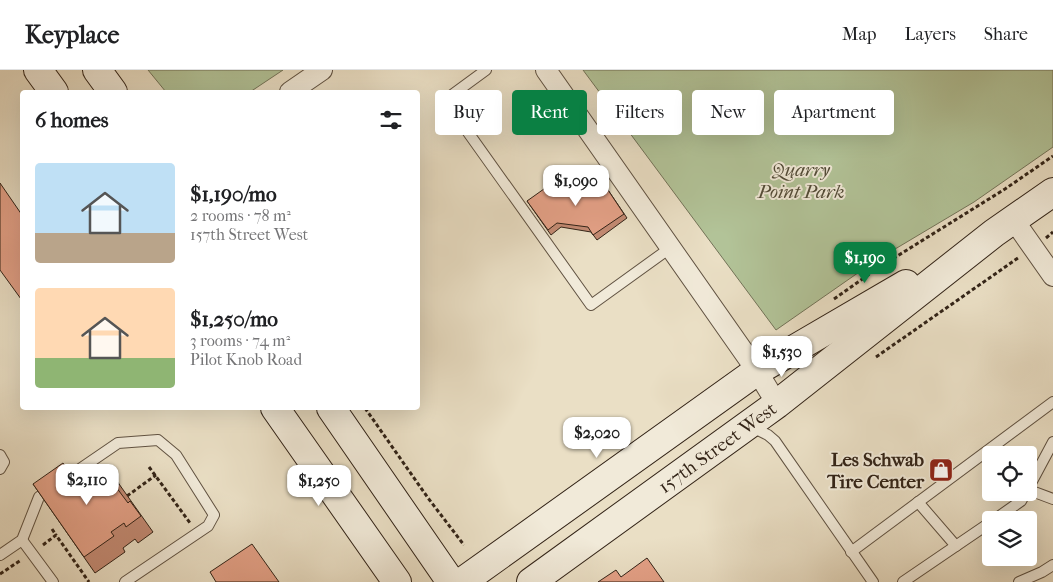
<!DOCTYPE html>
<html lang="en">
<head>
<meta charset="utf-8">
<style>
	body { margin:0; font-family:"IM FELL French Canon",serif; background:#f2f2f2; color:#202124; height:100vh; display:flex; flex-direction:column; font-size:19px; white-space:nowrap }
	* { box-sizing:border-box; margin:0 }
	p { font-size:16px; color:#757577 }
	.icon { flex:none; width:28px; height:28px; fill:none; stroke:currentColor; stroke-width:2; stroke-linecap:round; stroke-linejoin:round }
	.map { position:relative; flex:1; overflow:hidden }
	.sheet { position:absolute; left:20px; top:20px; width:400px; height:320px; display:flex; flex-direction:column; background:#fff; border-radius:5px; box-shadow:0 5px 20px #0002 }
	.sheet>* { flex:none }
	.guide { position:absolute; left:435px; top:20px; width:475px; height:45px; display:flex; gap:10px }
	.controls { position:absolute; left:982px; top:376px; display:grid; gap:10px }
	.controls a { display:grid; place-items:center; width:55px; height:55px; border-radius:5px; background:#fff; box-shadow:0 5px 20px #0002; font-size:25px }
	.price { position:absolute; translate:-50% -42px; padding:0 11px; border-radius:10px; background:#fff; color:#222; font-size:16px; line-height:32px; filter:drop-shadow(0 1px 2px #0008) }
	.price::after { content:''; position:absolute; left:50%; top:30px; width:15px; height:11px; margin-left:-8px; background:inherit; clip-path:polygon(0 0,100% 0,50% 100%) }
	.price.selected { background:#0b8043; color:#fff }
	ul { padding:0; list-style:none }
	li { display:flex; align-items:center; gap:15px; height:125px; padding:0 15px }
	li span { display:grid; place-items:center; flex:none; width:140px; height:100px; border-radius:5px; color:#555 }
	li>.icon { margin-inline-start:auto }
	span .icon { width:60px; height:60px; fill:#fffc; stroke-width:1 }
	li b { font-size:21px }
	h2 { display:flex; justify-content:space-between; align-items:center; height:60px; padding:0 15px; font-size:21px }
	.tag { padding:0 18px; border-radius:5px; background:#fff; box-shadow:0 5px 20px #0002; font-size:18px; line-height:45px }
	.tag.selected { background:#0b8043; color:#fff }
	header { display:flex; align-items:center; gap:30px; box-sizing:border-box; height:70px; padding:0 25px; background:#fff; border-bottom:1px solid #e0e0e0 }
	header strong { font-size:24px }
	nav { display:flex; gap:28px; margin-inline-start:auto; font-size:18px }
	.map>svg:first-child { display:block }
	.green { fill:#b2c398; stroke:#727358 }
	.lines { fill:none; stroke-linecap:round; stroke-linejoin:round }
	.lane-casing { stroke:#605242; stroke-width:12 }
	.street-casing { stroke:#605242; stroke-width:22 }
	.secondary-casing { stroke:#322317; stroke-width:30 }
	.path { stroke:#322317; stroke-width:3; stroke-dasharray:4 2.5; stroke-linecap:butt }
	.lane { stroke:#f1ead9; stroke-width:10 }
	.street { stroke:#f1ead9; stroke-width:20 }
	.secondary { stroke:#f1ead9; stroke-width:28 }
	.wall { fill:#c38a73; stroke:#322317 }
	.building { fill:#e3a086; stroke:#322317 }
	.labels { text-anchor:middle; stroke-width:4; stroke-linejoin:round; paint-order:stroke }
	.park-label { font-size:19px; font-style:italic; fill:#524b37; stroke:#f1ead9 }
	.street-label { font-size:19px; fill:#322317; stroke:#f1ead9 }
	.poi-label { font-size:19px; font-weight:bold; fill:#322317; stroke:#f1ead9; text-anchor:end }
</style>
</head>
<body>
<header>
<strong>Keyplace</strong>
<nav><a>Map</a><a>Layers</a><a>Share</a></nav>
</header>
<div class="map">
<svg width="1053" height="512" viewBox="0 0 1053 512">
	<rect width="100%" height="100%" fill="#eadfc5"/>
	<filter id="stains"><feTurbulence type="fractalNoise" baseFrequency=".004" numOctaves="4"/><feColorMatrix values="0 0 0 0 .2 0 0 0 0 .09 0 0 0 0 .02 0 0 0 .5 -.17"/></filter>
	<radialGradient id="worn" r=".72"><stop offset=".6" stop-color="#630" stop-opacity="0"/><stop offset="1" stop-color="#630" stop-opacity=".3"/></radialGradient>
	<g class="green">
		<path d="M148 0H283L250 22H166Z"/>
		<path d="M583 0H1053V77L974 132 875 191 776 260Z"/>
	</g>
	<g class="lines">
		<defs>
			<g id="lane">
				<path d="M486 0 445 30 591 235 670 178"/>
				<path d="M752 357 768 365 775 371 873 512"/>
				<path d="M0 385 4 392 0 399"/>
				<path d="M1029 417 1053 372"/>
				<path d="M1029 420 1053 429"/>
				<path d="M918 432 956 476"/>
				<path d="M994 450 1021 431 1026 422"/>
				<path d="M22 470 53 512"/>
				<path d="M851 482 1053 332"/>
				<path d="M0 485 22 470 39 427 118 373 158 370 176 385 214 445 208 456 125 512"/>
				<path d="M903 512 991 452"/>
				<path d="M1019 512 1042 502 1053 495"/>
			</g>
			<g id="street">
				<path d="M546 0 757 301 777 334"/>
				<path d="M290 22 322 0"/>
				<path d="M1013 149 1053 206"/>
			</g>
			<g id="secondary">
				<path d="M38 0 54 22"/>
				<path d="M97 0 113 22"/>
				<path d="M275 338 397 512"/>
				<path d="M331 338 451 512"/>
				<path d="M462 512 757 301 906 214"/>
				<path d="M531 512 777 334 994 163 1053 122"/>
			</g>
		</defs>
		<use href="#lane" class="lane-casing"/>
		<use href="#street" class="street-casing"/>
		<use href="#secondary" class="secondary-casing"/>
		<g class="path">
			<path d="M1046 168 1053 162"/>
			<path d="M834 229 878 198 1005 119 1053 86"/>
			<path d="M876 287 1018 188"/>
			<path d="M365 338 428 428 464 475"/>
			<path d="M149 397 190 453"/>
			<path d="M127 426 156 405"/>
			<path d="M52 459 56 465"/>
			<path d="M43 475 56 465 89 512"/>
			<path d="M0 504 21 490"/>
		</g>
		<use href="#lane" class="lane"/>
		<use href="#street" class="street"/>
		<use href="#secondary" class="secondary"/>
	</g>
	<g class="wall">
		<path d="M604 114 627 148 597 170 591 162 561 157 551 165 527 131 563 116 594 122Z"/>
		<path d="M107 397 153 462 138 473 135 469 123 478 125 482 95 503 33 414 80 416Z"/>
	</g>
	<g class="building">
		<path d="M558 109 563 116 594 122 604 114 624 144 593 165 588 157 557 153 548 160 527 131Z"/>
		<path d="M0 113 22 145V228L21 229 0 200Z"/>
		<path d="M63 393 80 416 107 397 119 414 116 417 128 433 130 431 141 446 126 457 124 453 111 462 114 466 84 487 33 414Z"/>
		<path d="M252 474 279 512H216L210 502Z"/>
		<path d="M647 488 664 512H598L616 500 621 507Z"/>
	</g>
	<defs>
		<symbol id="shop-square" viewBox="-11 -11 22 22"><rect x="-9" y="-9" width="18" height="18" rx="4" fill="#8f2418" stroke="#f1ead9"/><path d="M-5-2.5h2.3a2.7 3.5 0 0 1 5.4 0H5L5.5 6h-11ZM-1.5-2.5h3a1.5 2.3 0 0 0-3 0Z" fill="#fff"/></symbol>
	</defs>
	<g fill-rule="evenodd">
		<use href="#shop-square" x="927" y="386" width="28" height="28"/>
	</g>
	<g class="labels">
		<g class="park-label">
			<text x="801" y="106">Quarry<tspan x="801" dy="22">Point Park</tspan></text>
		</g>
		<g class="street-label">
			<text transform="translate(717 377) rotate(-36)" y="7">157th Street West</text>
		</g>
		<g class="poi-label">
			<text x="924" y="396">Les Schwab<tspan x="924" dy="22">Tire Center</tspan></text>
		</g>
	</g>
	<rect width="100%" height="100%" filter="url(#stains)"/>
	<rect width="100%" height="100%" fill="url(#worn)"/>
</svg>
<div class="controls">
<a><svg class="icon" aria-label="locate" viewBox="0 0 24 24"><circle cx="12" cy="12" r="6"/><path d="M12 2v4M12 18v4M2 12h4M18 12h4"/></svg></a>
<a><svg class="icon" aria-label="layers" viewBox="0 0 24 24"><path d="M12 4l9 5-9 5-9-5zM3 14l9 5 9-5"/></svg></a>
</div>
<b class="price" style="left:576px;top:137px">$1,090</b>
<b class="price selected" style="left:865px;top:214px">$1,190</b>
<b class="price" style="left:782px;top:308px">$1,530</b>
<b class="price" style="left:597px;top:389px">$2,020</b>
<b class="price" style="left:87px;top:436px">$2,110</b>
<b class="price" style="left:319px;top:437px">$1,250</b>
<div class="guide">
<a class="tag">Buy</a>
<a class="tag selected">Rent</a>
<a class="tag">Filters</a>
<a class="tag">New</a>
<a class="tag">Apartment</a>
</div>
<section class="sheet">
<h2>6 homes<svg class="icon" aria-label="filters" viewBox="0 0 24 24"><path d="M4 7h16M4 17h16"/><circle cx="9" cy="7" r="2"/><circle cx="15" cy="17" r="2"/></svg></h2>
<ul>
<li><span style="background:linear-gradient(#bfe0f5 70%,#b9a48a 0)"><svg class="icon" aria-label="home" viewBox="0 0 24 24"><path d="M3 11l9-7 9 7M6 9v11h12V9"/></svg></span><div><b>$1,190/mo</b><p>2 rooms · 78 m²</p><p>157th Street West</p></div></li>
<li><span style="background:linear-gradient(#ffd9b3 70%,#8fb573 0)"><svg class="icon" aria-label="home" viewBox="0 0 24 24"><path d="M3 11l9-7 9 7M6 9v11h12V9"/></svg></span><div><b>$1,250/mo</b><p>3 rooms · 74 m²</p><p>Pilot Knob Road</p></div></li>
</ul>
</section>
</div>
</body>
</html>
